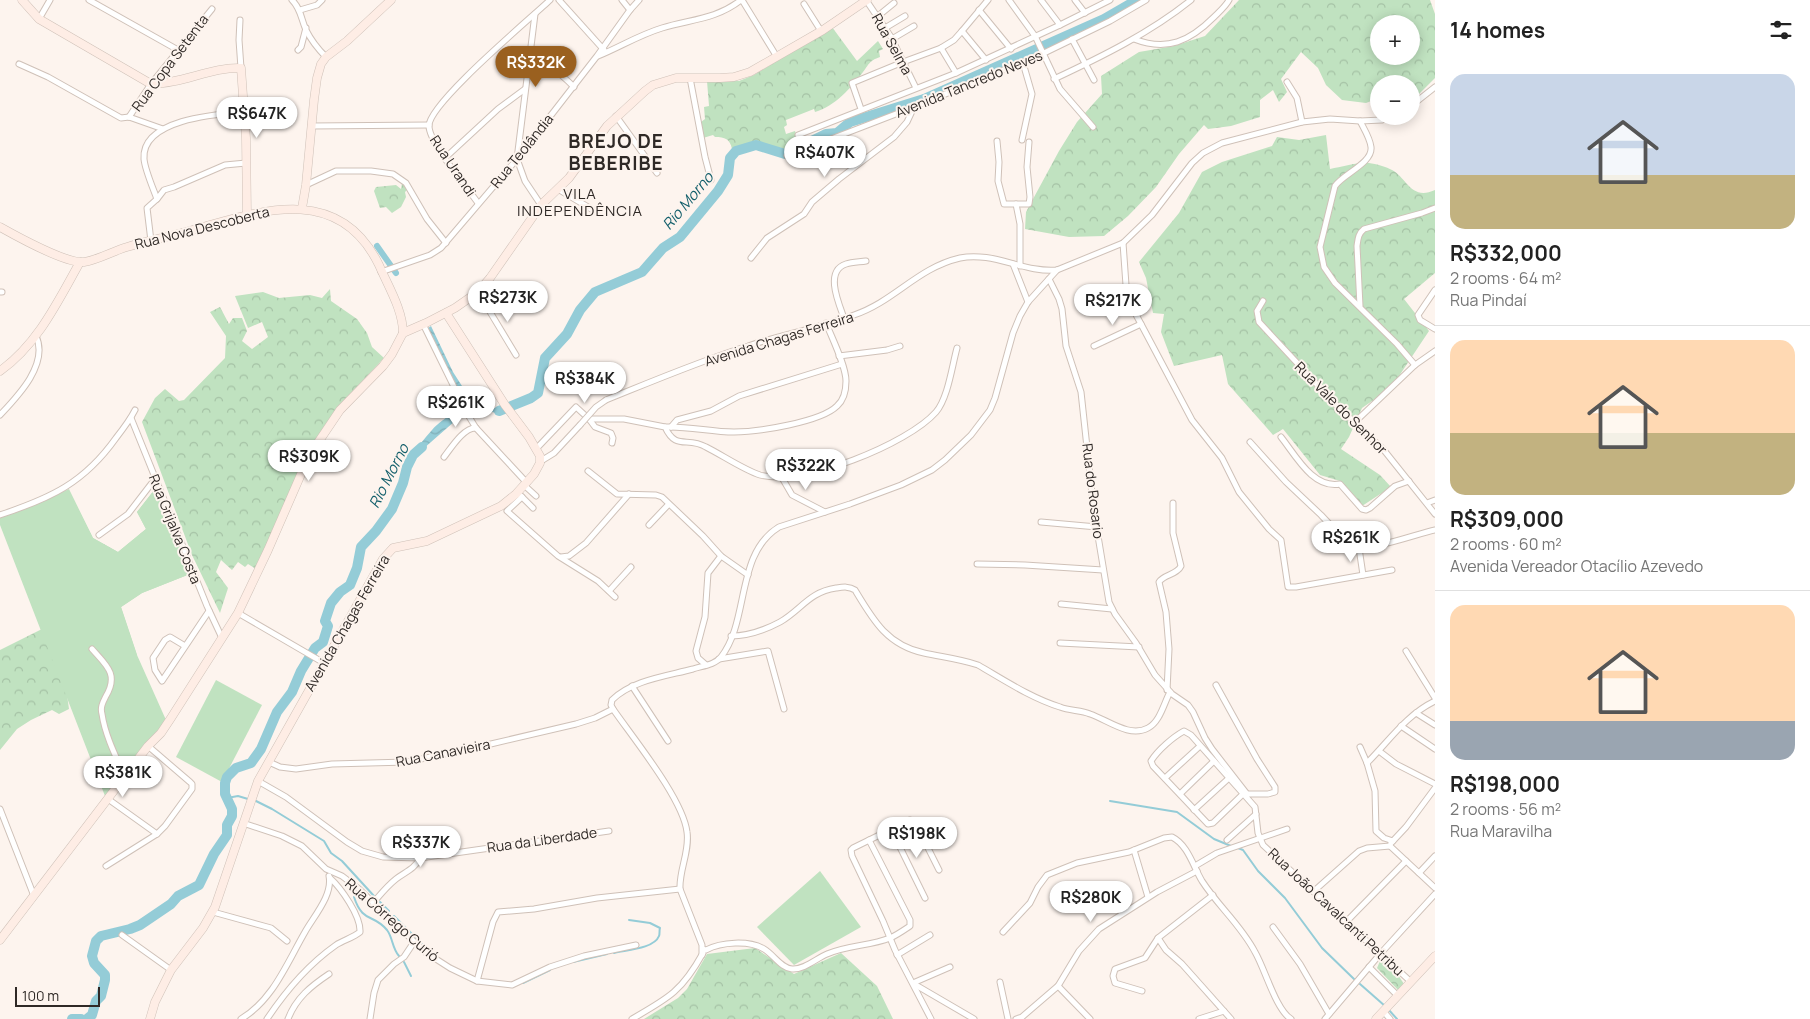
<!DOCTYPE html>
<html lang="en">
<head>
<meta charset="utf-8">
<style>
	body { margin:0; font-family:Manrope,sans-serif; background:#f2f2f2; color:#222; height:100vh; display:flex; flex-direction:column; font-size:19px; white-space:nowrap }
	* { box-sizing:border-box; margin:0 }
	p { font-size:16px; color:#767676 }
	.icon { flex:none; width:28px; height:28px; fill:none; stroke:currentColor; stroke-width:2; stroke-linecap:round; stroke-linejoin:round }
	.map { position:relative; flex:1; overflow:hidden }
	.details { display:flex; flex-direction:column; background:#fff; width:375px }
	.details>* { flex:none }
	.tools { position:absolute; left:1370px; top:15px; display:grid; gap:10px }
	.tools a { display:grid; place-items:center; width:50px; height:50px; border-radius:50%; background:#fff; box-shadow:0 2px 12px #0003; font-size:25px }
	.scale { position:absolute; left:15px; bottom:12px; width:85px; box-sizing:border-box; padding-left:5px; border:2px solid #2f2926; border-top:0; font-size:14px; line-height:18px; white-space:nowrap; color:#2f2926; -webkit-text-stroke:4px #fdf4ee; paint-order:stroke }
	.price { position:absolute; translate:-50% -42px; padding:0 11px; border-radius:18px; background:#fff; color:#222; font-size:16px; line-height:32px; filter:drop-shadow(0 1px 2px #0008) }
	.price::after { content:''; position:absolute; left:50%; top:30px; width:15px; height:11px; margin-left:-8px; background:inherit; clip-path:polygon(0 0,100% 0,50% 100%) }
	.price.current { background:#9a601f; color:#fff }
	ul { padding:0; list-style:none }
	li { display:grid; align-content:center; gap:10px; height:265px; padding:0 15px }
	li+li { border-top:1px solid #e0e0e0 }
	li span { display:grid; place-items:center; height:155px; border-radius:15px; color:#555 }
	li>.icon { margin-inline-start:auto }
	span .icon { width:90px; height:90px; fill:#fffc; stroke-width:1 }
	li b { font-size:21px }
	h2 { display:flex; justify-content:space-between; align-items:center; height:60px; padding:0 15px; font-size:21px }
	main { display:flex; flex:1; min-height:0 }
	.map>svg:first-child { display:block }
	.forest { fill:url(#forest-crowns); fill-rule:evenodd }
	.garden { fill:#c0e2c0 }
	.water { fill:url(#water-waves) }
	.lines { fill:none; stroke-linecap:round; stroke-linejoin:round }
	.stream { stroke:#94ccd7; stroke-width:2 }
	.canal { stroke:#94ccd7; stroke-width:6 }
	.river { stroke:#94ccd7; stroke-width:10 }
	.street-casing { stroke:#cfc1b8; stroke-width:7 }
	.secondary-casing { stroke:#cfc1b8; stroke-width:9 }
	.street { stroke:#fff; stroke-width:5 }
	.secondary { stroke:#feede5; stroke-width:8 }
	.street-bridge-casing { stroke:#cfc1b8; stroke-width:7; stroke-linecap:butt }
	.street-bridge { stroke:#fff; stroke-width:5 }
	.labels { text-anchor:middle; stroke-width:4; stroke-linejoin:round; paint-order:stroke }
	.street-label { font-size:14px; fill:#2f2926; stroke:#fdf4ee }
	.neighbourhood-label { font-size:15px; letter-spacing:1px; fill:#2f2926; stroke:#fdf4ee }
	.water-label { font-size:15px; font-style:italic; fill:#135f6b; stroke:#fdf4ee }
	.district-label { font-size:19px; font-weight:bold; letter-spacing:1px; fill:#2f2926; stroke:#fdf4ee }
</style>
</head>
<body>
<main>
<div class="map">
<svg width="1435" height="1019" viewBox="0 0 1435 1019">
	<defs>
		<pattern id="forest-crowns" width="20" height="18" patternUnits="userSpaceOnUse" patternTransform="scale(1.25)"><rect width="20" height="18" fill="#c0e2c0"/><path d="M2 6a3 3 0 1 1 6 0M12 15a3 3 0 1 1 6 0" fill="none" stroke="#a5c2a5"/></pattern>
		<pattern id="water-waves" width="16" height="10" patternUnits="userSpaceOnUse" patternTransform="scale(1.25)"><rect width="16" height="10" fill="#94ccd7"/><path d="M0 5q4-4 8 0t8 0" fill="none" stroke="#80afb8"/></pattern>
	</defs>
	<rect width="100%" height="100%" fill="#fdf4ee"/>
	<g class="forest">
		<path d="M1239 0H1430L1435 14V78L1411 102V84H1379V98L1366 103 1342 100 1326 85 1318 68 1301 52 1281 79 1287 92 1279 102 1273 90 1260 100V117L1231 126 1208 129 1204 125 1179 154 1156 187 1128 216 1104 236 1069 237 1025 229 1026 212 1059 151 1077 122 1102 94 1101 76 1139 52 1174 46 1205 36ZM1379 24H1411V56H1379Z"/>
		<path d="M832 27 857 61 878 41 883 49 879 51 880 57C869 61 870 63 863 72 851 88 835 106 815 112L814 109 786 120 787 125 784 127 786 134 795 131 800 144 784 151 758 143 732 149C730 139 725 137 715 137L713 135 703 138 701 122 705 119 704 107 709 106 707 81H739L754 75Z"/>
		<path d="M1326 135 1330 169C1342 167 1357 162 1369 163 1376 164 1387 167 1392 170 1407 178 1411 201 1435 190V273L1404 299 1429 331 1391 388 1362 408 1349 437 1341 449 1380 475 1391 487 1362 506 1340 481 1320 475 1283 429 1273 435 1228 384 1222 355 1174 366 1161 332 1164 314 1153 313 1146 278 1139 262 1179 213 1202 172 1222 162 1272 146 1277 137 1299 140Z"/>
		<path d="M402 183 407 190 405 192 406 197 401 207 392 213 386 207 380 208 374 191 376 187 396 185 401 189Z"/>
		<path d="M330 289 331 301 357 319 367 333 372 347 384 358 339 406 311 446 256 569 248 564 245 567 238 562 232 570 221 560 216 572 228 588 220 613 192 555 142 422 155 398 165 389 179 401 184 400 225 358 226 336 210 312 220 307 229 324 233 318H242L247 331 242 341 252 349 268 337 262 322 248 328 235 296 263 292 279 298 310 295 322 298Z"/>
		<path d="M155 489 190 574 142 593 121 607 137 655 67 695 69 709 59 714 52 710 31 720 17 729 0 750V650L46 627 70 493 93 538 118 552 146 529 137 512Z"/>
		<path d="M755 948 794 974 841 953 877 986 893 1019H644L678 998 687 989 707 954Z"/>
		<path d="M1380 961H1384L1398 975 1404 984 1399 991 1377 968Z"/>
	</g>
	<g class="garden">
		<path d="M69 489 93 538 118 552 146 529 137 512 155 489 190 574 142 593 121 607 137 655 166 720 105 796 0 525V518L34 505Z"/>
		<path d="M216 680 262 705 222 782 176 757Z"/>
		<path d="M820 871 861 927 794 965 757 927Z"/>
	</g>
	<path class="water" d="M431 326 453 372 471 400 490 409 503 407 506 413C492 415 481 406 467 406L455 421 415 456 412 455C418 446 425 438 432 430 445 415 462 414 458 389L428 328Z"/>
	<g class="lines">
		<g class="stream">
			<path d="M227 798 238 796 248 799"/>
			<path d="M256 801 272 809 324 841 331 853 342 861 374 896"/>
			<path d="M1110 801 1177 812 1214 839 1231 846"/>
			<path d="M1238 848 1243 850 1258 871 1285 898 1322 948 1354 979"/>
			<path d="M357 894 354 897C363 924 373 913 387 930 393 938 392 948 399 956"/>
			<path d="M380 902 389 911"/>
			<path d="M394 916 432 954"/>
			<path d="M614 953C625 950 654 949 659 936 660 934 659 931 660 928L650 923 629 920"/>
			<path d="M404 962 411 976"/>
			<path d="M573 962 607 954"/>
			<path d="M523 983 550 970"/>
			<path d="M1360 984 1385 1006"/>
			<path d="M1388 1009 1397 1019"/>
		</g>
		<path class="canal" d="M377 246 396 273"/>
		<g class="river">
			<path d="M499 411 531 398 538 393 545 358 567 334 580 310 595 292 642 272 663 248 680 237 718 191 728 175 730 158 736 151 756 145 785 154 826 134 837 133 850 122 924 99 1104 19 1137 0"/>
			<path d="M72 1019H81"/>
			<path d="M87 1019 92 1015 96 1001 101 996 105 980V975L94 963 92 956 96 941 101 936 130 929 140 925 171 904 178 896 199 885 214 854 227 835V825L232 816V809L225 794V783L227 777 236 768 251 763 261 749 277 712 292 692 301 671 315 648 323 642 328 626 325 621 331 603 340 592 350 585 357 568 361 547 376 531 392 509 403 483 407 467 413 455 422 447"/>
		</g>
		<defs>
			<g id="street">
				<path d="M89 0 178 50"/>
				<path d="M292 0C301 9 301 19 306 30 311 40 318 49 326 57"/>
				<path d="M559 0 604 50"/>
				<path d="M622 0 630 10"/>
				<path d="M742 0 777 57"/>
				<path d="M866 0 891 37 916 88"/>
				<path d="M1009 0 1035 36 1060 89 1093 127"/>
				<path d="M1041 0 1060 25"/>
				<path d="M1075 0 1085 13"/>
				<path d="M804 4 821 31"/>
				<path d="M300 10 317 5 322 0"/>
				<path d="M979 10 1011 49"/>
				<path d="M535 14 517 159 525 181 541 205"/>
				<path d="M878 16 894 3"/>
				<path d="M39 19 50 0"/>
				<path d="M240 20 239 40 241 68"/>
				<path d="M885 28 905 16"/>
				<path d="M962 31 986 60"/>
				<path d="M892 39 914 26"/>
				<path d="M1072 39 1094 80"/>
				<path d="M1134 39C1167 52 1190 41 1214 17 1219 12 1226 6 1229 0"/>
				<path d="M941 48 956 73"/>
				<path d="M298 50 301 47 306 28"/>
				<path d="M598 56C620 47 639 35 662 28 691 19 715 20 741 0"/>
				<path d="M529 57C548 63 560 73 574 87"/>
				<path d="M19 64 48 77 121 118 129 117 163 129"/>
				<path d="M690 78 705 157 711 180"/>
				<path d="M1054 79C1101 57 1150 33 1191 0"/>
				<path d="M1287 82 1297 98 1302 122"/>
				<path d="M1411 106 1435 87"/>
				<path d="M861 109 852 83 903 62 941 48 954 40 962 31 988 0"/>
				<path d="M616 116 657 173"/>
				<path d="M129 117 151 84 212 9"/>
				<path d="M1360 121C1364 129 1370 138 1371 147 1373 163 1343 174 1335 186L1320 247 1324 267 1335 283 1397 344 1415 365"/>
				<path d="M311 126 429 125"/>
				<path d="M798 135 956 73 1060 25 1110 0"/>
				<path d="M1022 140 1032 94 1023 63"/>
				<path d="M997 141 999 162 998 181 1004 204H1029L1030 197 1027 167 1029 142"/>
				<path d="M787 156 914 107 1042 54 1110 21 1146 0"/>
				<path d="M445 158 498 109 525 89"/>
				<path d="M306 185 336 171H371L393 174 406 183 427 219 446 243"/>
				<path d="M558 189 598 213H606"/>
				<path d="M157 199 164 190 174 187 225 165 246 163"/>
				<path d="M478 203C467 187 429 143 429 126 428 104 530 19 550 0"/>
				<path d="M1016 204 1020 224V266"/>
				<path d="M151 241 147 208 157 199C153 188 145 170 144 159 141 119 218 114 244 112"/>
				<path d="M1123 243 1126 285 1133 309 1192 420 1222 458 1239 492 1269 529 1281 540 1288 587H1296L1392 570"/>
				<path d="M751 258 767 238 804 214 812 202 839 179 894 137 907 122 914 107"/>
				<path d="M1013 264 1028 302"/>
				<path d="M381 272 430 255 441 248 517 159 597 56 630 10 639 0"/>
				<path d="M1049 279 1059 299 1062 309 1066 346 1081 392 1094 512 1109 602 1115 614 1136 643 1155 675 1172 694 1188 705 1193 712 1205 738 1212 749 1247 794"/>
				<path d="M1435 290 1418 315 1420 320 1435 329"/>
				<path d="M0 292H2"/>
				<path d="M478 292 516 355"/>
				<path d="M1263 301 1257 311 1259 322 1339 408 1383 449 1435 514"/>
				<path d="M1360 306 1357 246C1358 239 1358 234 1364 229L1422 213 1435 208"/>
				<path d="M844 318C839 304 824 271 846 264 852 262 860 262 866 261"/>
				<path d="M423 324 455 389 457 396 451 405"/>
				<path d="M1094 346 1141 324"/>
				<path d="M839 356 887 350 900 346"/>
				<path d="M606 400C653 381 700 361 748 346 783 334 820 328 854 315 895 301 917 268 960 258 993 251 1024 273 1057 270L1123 243 1152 215 1192 163 1203 153 1222 143 1302 122 1330 119 1360 121 1382 120 1391 116"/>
				<path d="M0 415C18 396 49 364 36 336"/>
				<path d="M468 415 476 428 527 483"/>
				<path d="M131 418 207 606 222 638"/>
				<path d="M589 419H624L665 427C676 451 687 436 706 447 722 455 744 470 760 475 802 487 908 444 936 412 948 398 952 366 957 348"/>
				<path d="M1355 422 1415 365 1435 351"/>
				<path d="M665 427C689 426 711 432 734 432 758 432 821 422 837 406 844 400 846 390 846 381 846 366 832 338 826 323"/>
				<path d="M671 427 677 420 711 411 739 396 842 364"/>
				<path d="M1281 437C1296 456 1313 489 1340 484L1362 509 1366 510 1370 508 1395 486 1409 481"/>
				<path d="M1250 442 1286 482 1321 515 1350 546C1367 553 1416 534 1435 530"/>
				<path d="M536 449 576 407 589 419 595 427 611 433 613 438 612 443"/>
				<path d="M444 457C451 448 464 427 476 428"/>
				<path d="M541 461 554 453 580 425"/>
				<path d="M588 471 617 494 656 495 662 497 703 536 721 556 748 575"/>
				<path d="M781 476 792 495 825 512"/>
				<path d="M524 485 536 496"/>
				<path d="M521 496 533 508"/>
				<path d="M522 497 507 511 558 556 598 581 615 597"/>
				<path d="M1427 503 1435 500"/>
				<path d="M0 515C51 498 84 483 116 438 123 429 130 420 135 410"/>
				<path d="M1041 522 1097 527"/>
				<path d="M649 525 668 505"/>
				<path d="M99 535 128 514 155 479"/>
				<path d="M1359 548 1363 575"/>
				<path d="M561 557 569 556 586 543 629 494"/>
				<path d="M977 564 1025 565 1103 570"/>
				<path d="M609 591 631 567"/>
				<path d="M1061 604 1112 609"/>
				<path d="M238 613 324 663"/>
				<path d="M731 636C748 636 765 630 780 622 801 610 809 592 836 588 843 587 849 586 855 590 873 620 887 645 924 653 942 657 960 659 978 665 1004 680 1031 698 1060 707 1070 711 1081 710 1090 714 1108 720 1129 738 1148 728 1160 722 1164 703 1170 692"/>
				<path d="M1060 643 1139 647"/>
				<path d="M185 646 170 637 165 640 153 658 155 670 162 681 209 611"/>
				<path d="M92 649C106 665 119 674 106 696 103 702 100 707 102 714 105 735 116 757 125 777"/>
				<path d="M1406 651 1435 698"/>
				<path d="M719 659 768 651 784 709"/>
				<path d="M706 665 698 658 696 651 705 617 708 573 721 556"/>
				<path d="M1216 685 1257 759 1275 787V792L1268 794H1243L1213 823 1208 824 1153 766 1151 761C1158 750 1173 737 1184 731L1191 735 1255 807 1258 833 1263 845 1410 981"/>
				<path d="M632 686 668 741"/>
				<path d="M1167 690 1169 649 1166 612 1159 582C1164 574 1177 575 1181 566L1173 533V503"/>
				<path d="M1416 713 1435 725"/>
				<path d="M1401 726 1435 749"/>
				<path d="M1360 747 1367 763 1375 791 1376 831 1384 838 1393 841"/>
				<path d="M1379 751 1396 764 1435 784"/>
				<path d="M269 762 280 767 296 769 332 764 407 762 478 747 576 724 595 718 613 709"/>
				<path d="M1367 763C1389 741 1406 715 1435 701"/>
				<path d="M1165 778 1200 746"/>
				<path d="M258 781 286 797 347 842 362 851 383 857 420 858 609 831"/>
				<path d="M1180 794 1214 761"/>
				<path d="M108 799 157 834"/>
				<path d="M0 809 34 896"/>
				<path d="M1194 810 1229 778"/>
				<path d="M243 823 282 836 302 846 326 869 342 876 359 889 425 952 450 968 477 981 512 985 550 967 584 956 636 945"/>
				<path d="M891 829 925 898"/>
				<path d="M1227 840 1256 814"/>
				<path d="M1391 843 1406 827 1435 788"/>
				<path d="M1390 846 1435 888"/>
				<path d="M1134 850 1148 897"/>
				<path d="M106 866 157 834 165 826 192 789V784L190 782 148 746"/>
				<path d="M1195 866 1217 853 1287 829"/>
				<path d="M1419 873 1435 856"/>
				<path d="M1314 891 1359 851 1367 848 1390 846"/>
				<path d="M373 903C380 895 387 886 396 879 405 872 415 869 420 858"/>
				<path d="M213 912 271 928 287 941"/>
				<path d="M1347 921 1406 861"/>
				<path d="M1273 927 1300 964 1329 1014"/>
				<path d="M1003 932 1030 903 1038 887 1047 875 1077 863 1129 852 1164 838 1172 837C1188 845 1193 866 1202 881 1218 906 1241 925 1255 952 1265 969 1276 1010 1291 1019"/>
				<path d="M122 935 171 970"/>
				<path d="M1158 938 1166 950 1182 964 1231 1019"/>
				<path d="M703 949 706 950C721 942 749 940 764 949 774 955 781 968 792 969 804 970 817 958 827 954 848 945 870 946 890 938 897 935 904 930 910 926V920L869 840"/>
				<path d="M702 955V945L680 889C679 870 690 851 687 832 683 799 633 738 613 709L611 705 612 700C632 680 667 676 693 669 702 666 715 665 721 657 750 620 735 554 779 527L850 504 901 485 932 470 945 460 971 435 990 410 995 398 1013 333 1020 316 1028 302 1057 270"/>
				<path d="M897 955 930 935"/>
				<path d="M1369 967 1397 995"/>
				<path d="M477 981 493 922 498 912 534 909 597 898 680 889"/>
				<path d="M1000 982 1008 1019"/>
				<path d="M913 983 950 967"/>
				<path d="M914 984 974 1019"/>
				<path d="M1058 986 1090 1019"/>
				<path d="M1142 991 1115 983 1113 976 1115 969 1145 958 1158 938 1213 895"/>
				<path d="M1383 1011 1390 1019"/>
				<path d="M241 1019C273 1000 287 963 305 932 314 916 333 895 329 876"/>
				<path d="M267 1019C285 992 309 964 336 945 343 940 353 938 360 932 361 916 341 888 330 878"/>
				<path d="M288 1019C296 998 311 986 329 974"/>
				<path d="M370 1019 374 993 378 980 394 964 404 957 414 942"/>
				<path d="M632 1019C669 998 682 991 703 953"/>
				<path d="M931 1019 895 950 883 921 852 856 851 850 853 848 910 820 915 822 939 870"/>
				<path d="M1016 1019 1022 1017 1058 986 1079 951 1099 929 1157 892 1197 871"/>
				<path d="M1199 1019 1224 1011"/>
				<path d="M1325 1019 1381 953 1435 894"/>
			</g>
			<g id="secondary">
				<path d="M22 0 39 19 151 84C182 84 211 67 241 68L246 138 247 215"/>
				<path d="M302 208 306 185 314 100 317 78 321 64 326 57 347 41 391 0"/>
				<path d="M0 227C16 236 67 264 84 262 98 260 113 251 127 247 150 240 173 236 196 229 265 209 340 185 379 265 388 286 403 310 403 333"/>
				<path d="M0 371C38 344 58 301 80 262"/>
				<path d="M0 940 148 746 161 733 171 718 238 613 268 550 309 456 340 410 383 366 392 354 403 333 426 323 455 308 478 292 490 278 541 205 569 178 607 126 645 91 653 85 676 78H720L734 77 750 72 823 30 867 0"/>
				<path d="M150 1019 155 1002 171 970 203 928 215 907 258 781 383 559 393 548 427 541 501 506 516 494 534 474 540 463V456L529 437 505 405 446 313"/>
				<path d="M1376 1019 1435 956"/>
			</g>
		</defs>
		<use href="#street" class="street-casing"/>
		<use href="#secondary" class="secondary-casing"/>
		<use href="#street" class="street"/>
		<use href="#secondary" class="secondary"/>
		<defs>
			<path id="street-bridge" d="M580 425 596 407 606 400"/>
		</defs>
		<use href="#street-bridge" class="street-bridge-casing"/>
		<use href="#street-bridge" class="street-bridge"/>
	</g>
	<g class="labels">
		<g class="street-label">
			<text transform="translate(892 44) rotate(61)" y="5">Rua Selma</text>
			<text transform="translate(170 63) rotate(-53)" y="5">Rua Copa Setenta</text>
			<text transform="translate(969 84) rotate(-22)" y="5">Avenida Tancredo Neves</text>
			<text transform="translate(522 151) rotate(-51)" y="5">Rua Teolândia</text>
			<text transform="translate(453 166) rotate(56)" y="5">Rua Urandi</text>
			<text transform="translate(202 228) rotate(-14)" y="5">Rua Nova Descoberta</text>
			<text transform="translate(779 339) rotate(-17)" y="5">Avenida Chagas Ferreira</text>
			<text transform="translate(1341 408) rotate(45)" y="5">Rua Vale do Senhor</text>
			<text transform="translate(1093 491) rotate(83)" y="5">Rua do Rosario</text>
			<text transform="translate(175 529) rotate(68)" y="5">Rua Grijalva Costa</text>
			<text transform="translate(347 623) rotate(-60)" y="5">Avenida Chagas Ferreira</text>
			<text transform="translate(443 753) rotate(-11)" y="5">Rua Canavieira</text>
			<text transform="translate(542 840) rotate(-8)" y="5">Rua da Liberdade</text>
			<text transform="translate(1336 912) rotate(43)" y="5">Rua João Cavalcanti Petribu</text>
			<text transform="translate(392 920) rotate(41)" y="5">Rua Córrego Curió</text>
		</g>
		<g class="neighbourhood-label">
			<text x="580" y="199">VILA<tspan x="580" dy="17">INDEPENDÊNCIA</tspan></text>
		</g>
		<g class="water-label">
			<text transform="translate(688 201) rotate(-50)" y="5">Rio Morno</text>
			<text transform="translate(389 476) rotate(-63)" y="5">Rio Morno</text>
		</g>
		<g class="district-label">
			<text x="616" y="148">BREJO DE<tspan x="616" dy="22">BEBERIBE</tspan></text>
		</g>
	</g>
</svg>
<div class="tools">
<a>+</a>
<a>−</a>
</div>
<div class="scale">100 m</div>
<b class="price current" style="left:536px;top:88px">R$332K</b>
<b class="price" style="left:257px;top:139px">R$647K</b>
<b class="price" style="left:825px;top:178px">R$407K</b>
<b class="price" style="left:508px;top:323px">R$273K</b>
<b class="price" style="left:1113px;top:326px">R$217K</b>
<b class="price" style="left:585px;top:404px">R$384K</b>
<b class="price" style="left:456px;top:428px">R$261K</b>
<b class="price" style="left:309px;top:482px">R$309K</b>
<b class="price" style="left:806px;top:491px">R$322K</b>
<b class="price" style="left:1351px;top:563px">R$261K</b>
<b class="price" style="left:123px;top:798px">R$381K</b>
<b class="price" style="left:917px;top:859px">R$198K</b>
<b class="price" style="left:421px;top:868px">R$337K</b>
<b class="price" style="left:1091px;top:923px">R$280K</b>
</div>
<section class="details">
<h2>14 homes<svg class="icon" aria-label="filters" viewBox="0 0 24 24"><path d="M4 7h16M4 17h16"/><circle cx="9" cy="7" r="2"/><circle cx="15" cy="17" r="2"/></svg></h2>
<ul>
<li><span style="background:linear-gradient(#c9d6e8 65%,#c2b280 0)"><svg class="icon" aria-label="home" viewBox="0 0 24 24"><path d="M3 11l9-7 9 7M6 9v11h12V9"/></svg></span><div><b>R$332,000</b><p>2 rooms · 64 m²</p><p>Rua Pindaí</p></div></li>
<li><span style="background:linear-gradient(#ffd9b3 60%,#c2b280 0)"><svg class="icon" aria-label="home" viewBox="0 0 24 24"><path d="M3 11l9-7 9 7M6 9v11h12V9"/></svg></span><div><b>R$309,000</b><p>2 rooms · 60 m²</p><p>Avenida Vereador Otacílio Azevedo</p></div></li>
<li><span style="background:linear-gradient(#ffd9b3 75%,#9aa5b1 0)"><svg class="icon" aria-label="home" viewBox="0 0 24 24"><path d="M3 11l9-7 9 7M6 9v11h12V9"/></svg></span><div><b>R$198,000</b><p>2 rooms · 56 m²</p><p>Rua Maravilha</p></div></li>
</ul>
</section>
</main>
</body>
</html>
